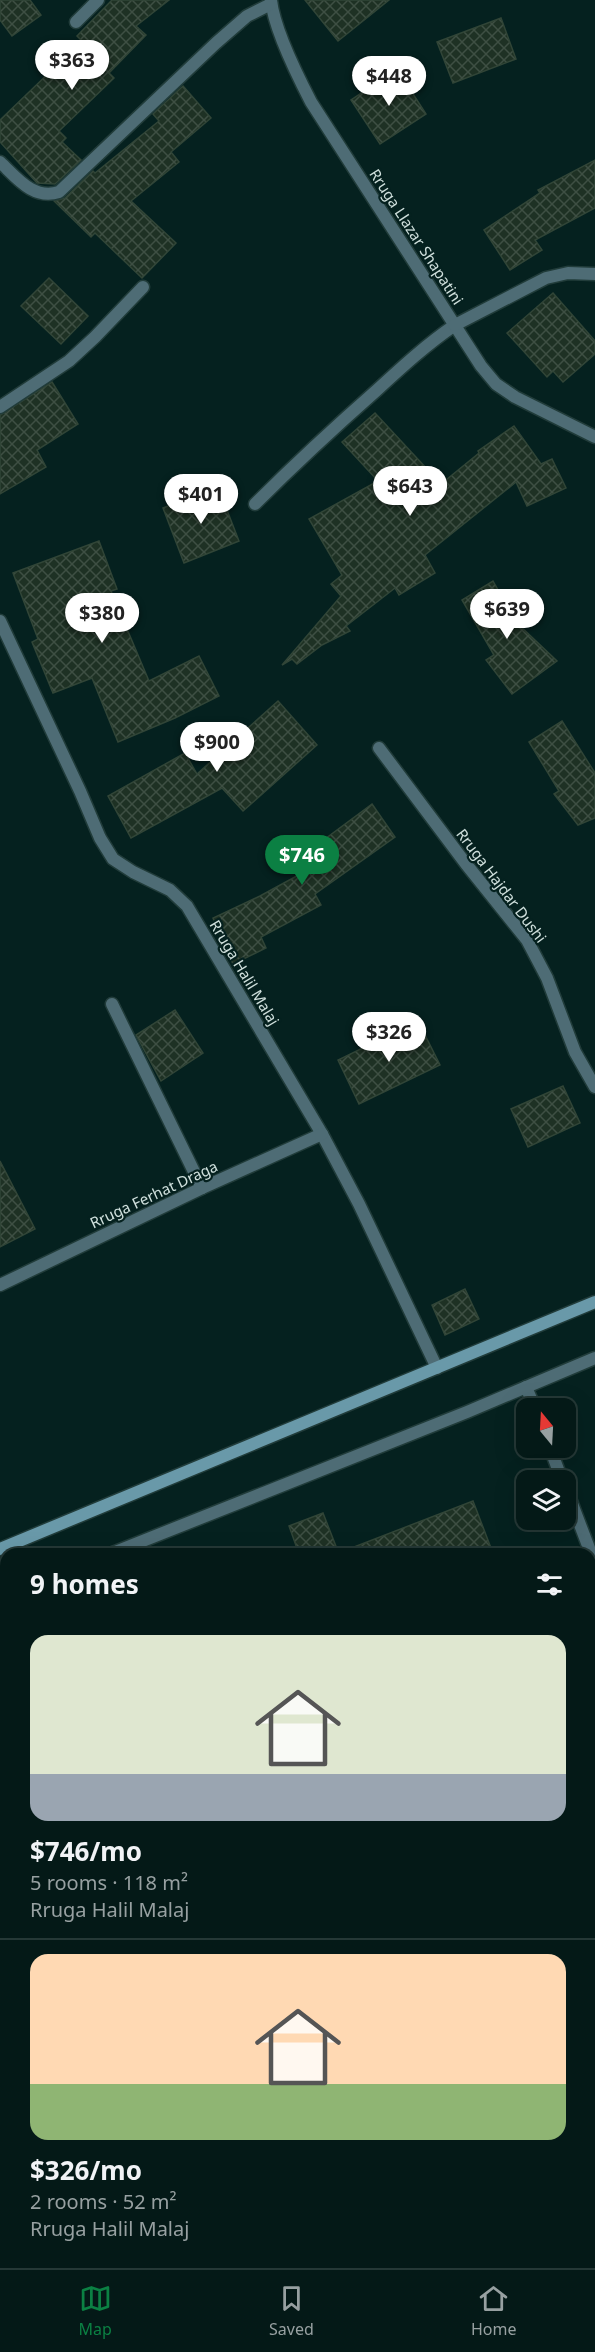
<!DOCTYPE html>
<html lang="en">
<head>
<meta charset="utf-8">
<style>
	body { margin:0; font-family:"Noto Sans",sans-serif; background:#0d2220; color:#f1f3f6; height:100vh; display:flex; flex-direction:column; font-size:22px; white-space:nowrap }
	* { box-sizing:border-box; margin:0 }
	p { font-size:20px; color:#97a0a1 }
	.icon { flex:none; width:33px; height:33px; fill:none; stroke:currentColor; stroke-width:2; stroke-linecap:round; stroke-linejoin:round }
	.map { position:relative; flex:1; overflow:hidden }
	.side { position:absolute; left:0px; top:1548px; width:596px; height:720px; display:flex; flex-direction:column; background:#041917; border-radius:18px 18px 0 0; box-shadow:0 6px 24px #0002,0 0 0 2px #253836 }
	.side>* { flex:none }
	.needle { width:39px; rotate:342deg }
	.buttons { position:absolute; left:516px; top:1398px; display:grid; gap:12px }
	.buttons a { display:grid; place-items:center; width:60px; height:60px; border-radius:12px; background:#041917; box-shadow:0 6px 24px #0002,0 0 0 2px #253836; font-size:30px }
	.price { position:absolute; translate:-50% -51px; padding:0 14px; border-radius:21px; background:#fff; color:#222; font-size:20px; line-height:39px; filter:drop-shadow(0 2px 3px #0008) }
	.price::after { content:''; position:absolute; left:50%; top:36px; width:18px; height:14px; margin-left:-9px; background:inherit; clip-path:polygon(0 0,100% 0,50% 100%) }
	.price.selected { background:#0b8043; color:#fff }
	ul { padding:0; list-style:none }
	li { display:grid; align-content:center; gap:12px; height:318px; padding:0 30px }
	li+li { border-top:2px solid #253836 }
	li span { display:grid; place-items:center; height:186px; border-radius:18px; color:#555 }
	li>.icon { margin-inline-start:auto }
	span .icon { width:108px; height:108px; fill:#fffc; stroke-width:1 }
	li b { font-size:26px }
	h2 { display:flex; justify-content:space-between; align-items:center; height:72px; padding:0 30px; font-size:26px }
	.tab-bar { display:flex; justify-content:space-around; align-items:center; height:84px; border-top:2px solid #253836; background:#041917; font-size:16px; color:#97a0a1 }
	.tab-bar a { display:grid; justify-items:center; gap:3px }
	.tab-bar .selected { color:#0b8043 }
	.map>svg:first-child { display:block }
	.building { fill:url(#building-cross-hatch); stroke:#314537; stroke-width:1.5 }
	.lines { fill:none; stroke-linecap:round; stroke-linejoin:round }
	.lane-casing { stroke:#213c3a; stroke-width:15 }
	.street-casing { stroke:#213c3a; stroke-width:15 }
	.secondary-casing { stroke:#213c3a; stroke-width:15 }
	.path { stroke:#516966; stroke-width:4; stroke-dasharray:6 3; stroke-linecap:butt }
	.lane { stroke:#4e6c75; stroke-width:12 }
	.street { stroke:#4e6c75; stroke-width:12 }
	.secondary { stroke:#6999a9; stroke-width:12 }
	.labels { text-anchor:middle; stroke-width:4.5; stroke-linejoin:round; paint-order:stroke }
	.street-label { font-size:15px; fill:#d0e0dd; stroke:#05211f }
</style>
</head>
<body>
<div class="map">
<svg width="595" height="2268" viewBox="0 0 595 2268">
	<defs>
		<pattern id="building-cross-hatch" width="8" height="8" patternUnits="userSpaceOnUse" patternTransform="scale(1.5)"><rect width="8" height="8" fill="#1e3124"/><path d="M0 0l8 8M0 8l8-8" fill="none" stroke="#3e4f43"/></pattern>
	</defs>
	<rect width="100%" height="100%" fill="#05211f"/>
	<g class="building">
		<path d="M0 0H30L41 15 12 36 0 20Z"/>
		<path d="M112 0H169L136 26 146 35 109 73 114 78 59 131 66 138 62 142 81 160 55 184 37 183 0 142V120L82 41 77 36Z"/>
		<path d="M305 0H389L338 41Z"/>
		<path d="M501 18 516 59 453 83 437 42Z"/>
		<path d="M397 69 426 114 380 144 351 100Z"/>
		<path d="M183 86 211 118 171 152 179 162 131 201 176 243 142 278 95 233 91 237 54 201 65 198 93 171 95 173 159 121 153 114Z"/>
		<path d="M595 160V208L535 240 542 250 510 270 484 230 540 193 538 190Z"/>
		<path d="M49 278 88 316 61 344 21 306Z"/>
		<path d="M553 293 595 341V354L563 382 553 371 547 377 507 333Z"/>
		<path d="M52 382 78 424 37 450 46 467 0 494V415Z"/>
		<path d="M375 413 441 484 479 453 478 451 514 426 541 464 552 459 566 488 527 506 516 482 425 555 435 573 399 595 395 588 346 626 350 631 322 645 297 664 292 659 282 665 341 596 331 584 342 575 309 519 378 481 342 442Z"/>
		<path d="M218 487 239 541 184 563 163 508Z"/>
		<path d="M99 541 117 589 111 591 149 681 199 656 219 696 175 718 118 742 92 678 53 693 32 642 38 639 13 573Z"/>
		<path d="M493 581 517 623 557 661 512 694 486 660 494 655 462 600Z"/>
		<path d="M278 701 317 745 243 811 222 788 131 838 108 796 185 753 197 774Z"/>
		<path d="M562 721 595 773V818L578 825 554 794 559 791 529 742Z"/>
		<path d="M372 804 395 837 315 894 321 905 261 937 266 948 233 964 213 918 260 896 328 859 317 845Z"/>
		<path d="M175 1010 203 1053 161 1081 136 1035Z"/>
		<path d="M418 1021 440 1065 359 1104 338 1060Z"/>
		<path d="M563 1086 580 1123 528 1147 511 1109Z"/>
		<path d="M0 1161 35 1229 0 1247Z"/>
		<path d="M465 1289 479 1319 445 1335 432 1305Z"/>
		<path d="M473 1501 491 1548 474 1554H341V1552Z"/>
		<path d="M323 1513 339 1554H299L289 1526Z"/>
	</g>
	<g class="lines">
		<defs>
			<g id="lane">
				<path d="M76 22 98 0"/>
				<path d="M255 504C294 465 335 427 377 390 402 367 427 344 455 325"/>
				<path d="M112 1004 202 1188"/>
				<path d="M590 1949 595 1947"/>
				<path d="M216 2262 218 2268"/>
			</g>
			<g id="street">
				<path d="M271 0C274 29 297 75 311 102L481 366 496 384 515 397 595 437"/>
				<path d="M0 162C17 178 33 200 59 192L216 43 247 16 271 4"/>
				<path d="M455 325 546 278 568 273 595 274"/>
				<path d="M0 407 69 361 95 337 143 287"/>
				<path d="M0 621 80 791 100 838 113 859 133 872 170 890 187 906 322 1134 359 1204 437 1368"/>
				<path d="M379 748 466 864 527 940 547 978 575 1052 595 1087"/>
				<path d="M0 1285 202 1188 322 1134"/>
				<path d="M526 1387 535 1408"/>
				<path d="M550 1448 562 1480"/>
				<path d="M566 1488 592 1556 590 1557"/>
				<path d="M110 1554 467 1412 595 1358"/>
				<path d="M0 1598 6 1595"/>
				<path d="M0 1805 6 1821"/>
				<path d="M6 2145 2 2172 6 2185"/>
				<path d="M34 2262 36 2268"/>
				<path d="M521 2262 523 2268"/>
			</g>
			<path id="secondary" d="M0 1549 595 1302"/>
		</defs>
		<use href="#lane" class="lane-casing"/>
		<use href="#street" class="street-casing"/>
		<use href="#secondary" class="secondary-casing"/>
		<path class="path" d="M590 2102 595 2100"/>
		<use href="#lane" class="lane"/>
		<use href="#street" class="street"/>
		<use href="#secondary" class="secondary"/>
	</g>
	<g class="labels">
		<g class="street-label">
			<text transform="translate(416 237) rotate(57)" y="5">Rruga Llazar Shapatini</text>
			<text transform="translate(501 886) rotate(53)" y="5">Rruga Hajdar Dushi</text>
			<text transform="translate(244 973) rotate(59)" y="5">Rruga Halil Malaj</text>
			<text transform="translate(154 1195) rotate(-25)" y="5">Rruga Ferhat Draga</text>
		</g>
	</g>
</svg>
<div class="buttons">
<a><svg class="needle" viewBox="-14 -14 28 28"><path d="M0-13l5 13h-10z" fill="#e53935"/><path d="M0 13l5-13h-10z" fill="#97a0a1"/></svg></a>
<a><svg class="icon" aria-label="layers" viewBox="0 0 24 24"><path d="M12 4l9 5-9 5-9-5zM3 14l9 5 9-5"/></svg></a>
</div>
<b class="price" style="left:72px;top:91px">$363</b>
<b class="price" style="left:389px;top:107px">$448</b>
<b class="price" style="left:410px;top:517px">$643</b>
<b class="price" style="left:201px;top:525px">$401</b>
<b class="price" style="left:507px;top:640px">$639</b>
<b class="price" style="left:102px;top:644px">$380</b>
<b class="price" style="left:217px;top:773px">$900</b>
<b class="price selected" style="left:302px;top:886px">$746</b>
<b class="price" style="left:389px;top:1063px">$326</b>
<section class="side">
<h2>9 homes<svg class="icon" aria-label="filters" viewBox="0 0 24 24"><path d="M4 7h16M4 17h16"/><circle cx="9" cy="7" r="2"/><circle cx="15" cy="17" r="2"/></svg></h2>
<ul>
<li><span style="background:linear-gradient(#dfe7d0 75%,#9aa5b1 0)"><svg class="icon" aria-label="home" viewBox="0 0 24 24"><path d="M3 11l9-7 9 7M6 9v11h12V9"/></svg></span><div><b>$746/mo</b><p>5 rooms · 118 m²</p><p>Rruga Halil Malaj</p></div></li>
<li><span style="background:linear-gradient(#ffd9b3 70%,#8fb573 0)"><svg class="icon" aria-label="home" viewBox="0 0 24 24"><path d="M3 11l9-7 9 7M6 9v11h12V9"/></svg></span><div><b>$326/mo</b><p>2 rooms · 52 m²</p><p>Rruga Halil Malaj</p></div></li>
</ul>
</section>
</div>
<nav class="tab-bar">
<a class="selected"><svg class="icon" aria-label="map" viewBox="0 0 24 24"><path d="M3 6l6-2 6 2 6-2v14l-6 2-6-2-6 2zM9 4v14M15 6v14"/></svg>Map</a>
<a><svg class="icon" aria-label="saved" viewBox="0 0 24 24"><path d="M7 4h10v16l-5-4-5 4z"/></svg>Saved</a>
<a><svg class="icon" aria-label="home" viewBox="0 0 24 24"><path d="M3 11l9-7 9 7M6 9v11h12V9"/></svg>Home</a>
</nav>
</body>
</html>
